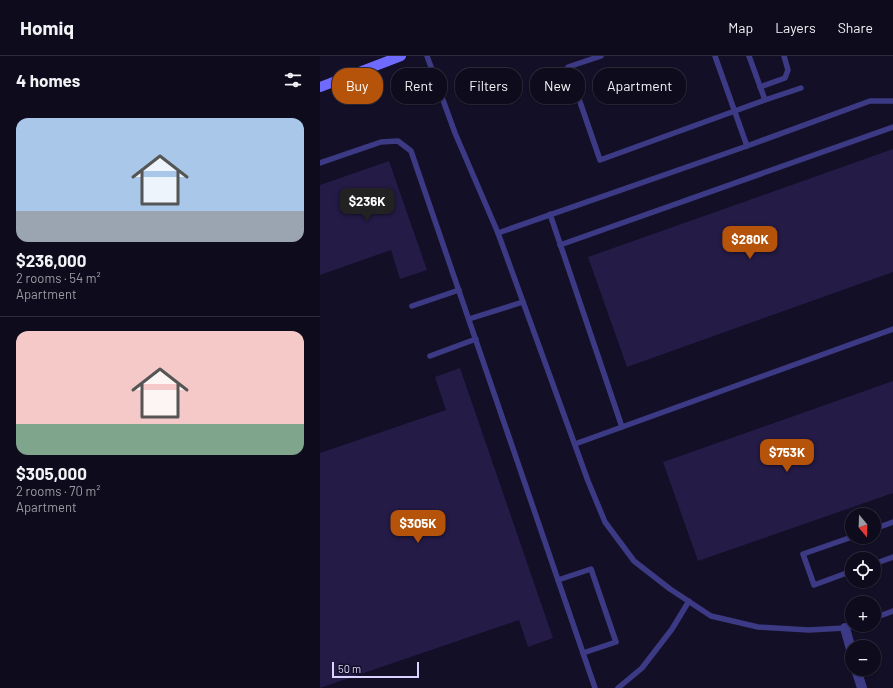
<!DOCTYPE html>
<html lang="en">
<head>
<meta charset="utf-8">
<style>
	body { margin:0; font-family:Barlow,sans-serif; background:#171425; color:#f1f3f6; height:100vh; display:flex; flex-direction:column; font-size:15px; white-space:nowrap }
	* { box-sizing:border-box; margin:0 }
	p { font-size:13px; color:#9b9ba3 }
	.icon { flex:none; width:22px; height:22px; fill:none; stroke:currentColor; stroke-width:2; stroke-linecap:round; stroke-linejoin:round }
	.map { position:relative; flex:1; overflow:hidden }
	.side { display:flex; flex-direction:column; background:#0e0b1c; width:320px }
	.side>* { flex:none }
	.top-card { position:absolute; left:12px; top:12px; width:380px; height:36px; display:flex; gap:8px }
	.needle { width:26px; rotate:161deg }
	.buttons { position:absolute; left:525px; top:452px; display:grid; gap:8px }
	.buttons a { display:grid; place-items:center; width:36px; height:36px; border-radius:50%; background:#0e0b1c; box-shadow:0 1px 3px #0004,0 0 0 1px #2e2b3b; font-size:20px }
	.scale { position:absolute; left:12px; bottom:10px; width:87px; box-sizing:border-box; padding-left:4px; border:2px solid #d9d4ff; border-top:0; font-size:11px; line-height:14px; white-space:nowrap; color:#d9d4ff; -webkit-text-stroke:3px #130f26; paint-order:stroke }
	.price { position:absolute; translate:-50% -34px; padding:0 9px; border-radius:8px; background:#b45309; color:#fff; font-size:13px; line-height:26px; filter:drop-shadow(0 1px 2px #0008) }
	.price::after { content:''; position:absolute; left:50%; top:24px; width:12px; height:9px; margin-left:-6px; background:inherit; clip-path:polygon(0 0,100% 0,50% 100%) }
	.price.on { background:#222; color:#fff }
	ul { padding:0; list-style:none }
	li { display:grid; align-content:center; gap:8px; height:212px; padding:0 16px }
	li+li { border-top:1px solid #2e2b3b }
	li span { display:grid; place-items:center; height:124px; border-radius:12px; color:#555 }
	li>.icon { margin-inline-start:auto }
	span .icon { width:72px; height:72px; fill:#fffc; stroke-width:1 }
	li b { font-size:17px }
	h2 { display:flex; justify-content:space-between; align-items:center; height:48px; padding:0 16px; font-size:17px }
	.chip { padding:0 14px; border-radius:16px; background:#0e0b1c; box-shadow:0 1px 3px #0004,0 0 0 1px #2e2b3b; font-size:14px; line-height:36px }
	.chip.on { background:#b45309; color:#fff }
	header { display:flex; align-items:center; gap:24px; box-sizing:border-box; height:56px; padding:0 20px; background:#0e0b1c; border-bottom:1px solid #2e2b3b }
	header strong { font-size:19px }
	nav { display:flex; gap:22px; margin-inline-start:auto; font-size:14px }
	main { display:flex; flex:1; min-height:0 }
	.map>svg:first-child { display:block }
	.building { fill:#241b47 }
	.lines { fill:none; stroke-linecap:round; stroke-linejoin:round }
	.lane { stroke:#3d3a85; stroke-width:5.5 }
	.street { stroke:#3d3a85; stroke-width:10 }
	.secondary { stroke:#6f6bff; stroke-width:10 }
</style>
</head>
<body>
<header>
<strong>Homiq</strong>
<nav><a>Map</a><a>Layers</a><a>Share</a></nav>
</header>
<main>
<section class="side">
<h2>4 homes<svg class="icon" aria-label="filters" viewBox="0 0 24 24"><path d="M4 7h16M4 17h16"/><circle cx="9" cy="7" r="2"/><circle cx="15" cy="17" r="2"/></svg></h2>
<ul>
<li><span style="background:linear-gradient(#a9c7e8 75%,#9aa5b1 0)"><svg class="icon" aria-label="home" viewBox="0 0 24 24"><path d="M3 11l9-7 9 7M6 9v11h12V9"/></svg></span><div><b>$236,000</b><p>2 rooms · 54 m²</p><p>Apartment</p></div></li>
<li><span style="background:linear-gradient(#f6c9c9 75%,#7fa58c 0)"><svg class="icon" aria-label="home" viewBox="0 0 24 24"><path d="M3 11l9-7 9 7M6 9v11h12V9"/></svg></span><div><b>$305,000</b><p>2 rooms · 70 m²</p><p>Apartment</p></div></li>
</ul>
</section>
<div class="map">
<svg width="573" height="632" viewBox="0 0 573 632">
	<rect width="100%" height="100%" fill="#130f26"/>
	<g class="building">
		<path d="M573 93V216L307 311 268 201Z"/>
		<path d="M69 105 107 214 80 223 71 194 0 219V129Z"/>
		<path d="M140 312 233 582 208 591 199 564 0 632V397L126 354 115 321Z"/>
		<path d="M573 325V437L378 505 343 406Z"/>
	</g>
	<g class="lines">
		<g class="lane">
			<path d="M107 0 135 77 178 177 268 425 285 466 314 505 350 533 391 560 438 571 489 574 525 572 534 569"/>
			<path d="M281 0 248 11 280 104 445 44 429 0"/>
			<path d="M395 0 427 90 550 45H573"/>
			<path d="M440 31 465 22 468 14 464 0"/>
			<path d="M445 44 481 32"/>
			<path d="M0 107 61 86 78 85 91 95 275 632"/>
			<path d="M230 158 302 371 255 388"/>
			<path d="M178 177 427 90"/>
			<path d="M240 189 573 71"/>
			<path d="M92 250 139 234"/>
			<path d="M149 263 203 246"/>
			<path d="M110 300 156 283"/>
			<path d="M302 371 573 273"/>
			<path d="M554 473 573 466"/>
			<path d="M532 481 483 498 494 529 532 515"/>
			<path d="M554 508 573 501"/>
			<path d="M238 524 271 513 296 586 263 597"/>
			<path d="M554 562 573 555"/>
			<path d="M298 632 322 612 352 573 369 545"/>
		</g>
		<g class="street">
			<path d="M525 572 532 597"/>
			<path d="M536 613 542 632"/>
		</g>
		<path class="secondary" d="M0 31 81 0"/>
	</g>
</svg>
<div class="buttons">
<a><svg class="needle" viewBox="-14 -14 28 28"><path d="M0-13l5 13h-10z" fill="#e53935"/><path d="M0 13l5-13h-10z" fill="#9b9ba3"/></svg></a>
<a><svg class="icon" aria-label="locate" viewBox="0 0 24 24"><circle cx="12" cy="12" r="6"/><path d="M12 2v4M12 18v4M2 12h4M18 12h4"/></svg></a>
<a>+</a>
<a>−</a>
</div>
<div class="scale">50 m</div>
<b class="price on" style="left:47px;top:166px">$236K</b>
<b class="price" style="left:430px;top:204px">$280K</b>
<b class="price" style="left:467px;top:417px">$753K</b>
<b class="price" style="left:98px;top:488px">$305K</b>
<div class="top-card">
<a class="chip on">Buy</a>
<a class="chip">Rent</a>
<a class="chip">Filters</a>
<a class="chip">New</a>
<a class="chip">Apartment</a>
</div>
</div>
</main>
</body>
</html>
